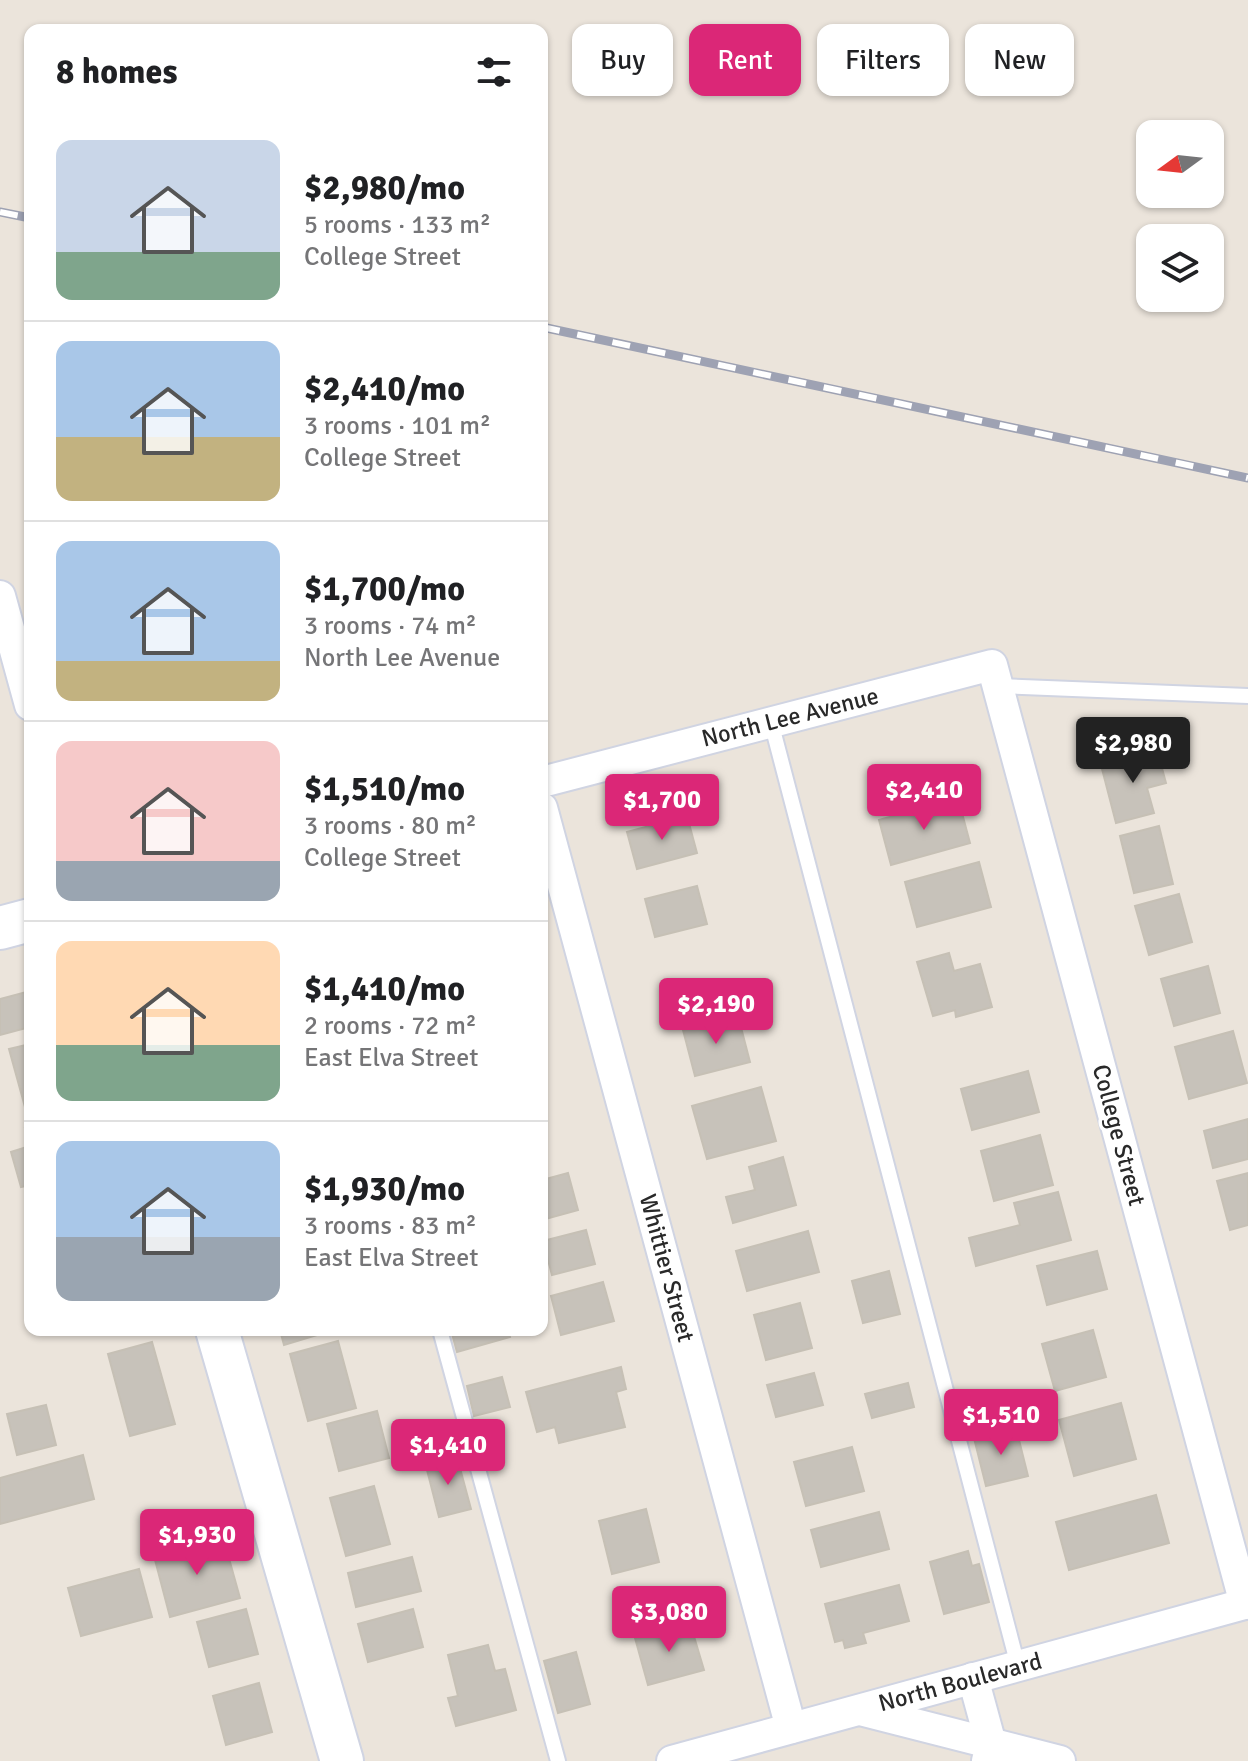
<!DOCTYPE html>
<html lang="en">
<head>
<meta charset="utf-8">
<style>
	body { margin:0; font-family:Signika,sans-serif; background:#f6f6f6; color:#202124; height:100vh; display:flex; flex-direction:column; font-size:30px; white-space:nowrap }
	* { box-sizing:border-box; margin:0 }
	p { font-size:26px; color:#757577 }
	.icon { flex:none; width:44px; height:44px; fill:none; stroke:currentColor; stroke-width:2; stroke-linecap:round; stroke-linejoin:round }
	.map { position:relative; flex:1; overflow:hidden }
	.sheet { position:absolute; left:24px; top:24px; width:524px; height:1312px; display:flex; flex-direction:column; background:#fff; border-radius:16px; box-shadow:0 2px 6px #0004 }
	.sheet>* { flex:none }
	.hud { position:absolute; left:572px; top:24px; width:556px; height:72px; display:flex; gap:16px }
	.needle { width:52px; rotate:255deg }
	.buttons { position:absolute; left:1136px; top:120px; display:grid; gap:16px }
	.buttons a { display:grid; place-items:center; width:88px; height:88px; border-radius:16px; background:#fff; box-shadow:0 2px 6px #0004; font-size:40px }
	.price { position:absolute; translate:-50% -68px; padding:0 18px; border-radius:8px; background:#db2777; color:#fff; font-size:26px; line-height:52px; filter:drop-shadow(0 2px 4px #0008) }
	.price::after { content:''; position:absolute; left:50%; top:48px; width:24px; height:18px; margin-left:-12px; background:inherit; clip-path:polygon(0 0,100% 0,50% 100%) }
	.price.on { background:#222; color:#fff }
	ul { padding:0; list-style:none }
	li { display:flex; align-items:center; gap:24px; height:200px; padding:0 32px }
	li+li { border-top:2px solid #e0e0e0 }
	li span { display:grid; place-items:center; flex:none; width:224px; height:160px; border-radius:16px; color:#555 }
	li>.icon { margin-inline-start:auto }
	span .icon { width:96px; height:96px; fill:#fffc; stroke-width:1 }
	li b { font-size:34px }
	h2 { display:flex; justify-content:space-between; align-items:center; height:96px; padding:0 32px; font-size:34px }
	.chip { padding:0 28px; border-radius:16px; background:#fff; box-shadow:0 2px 6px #0004; font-size:28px; line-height:72px }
	.chip.on { background:#db2777; color:#fff }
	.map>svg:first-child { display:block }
	.building { fill:#c7c2ba; stroke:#c6c0b5; stroke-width:2 }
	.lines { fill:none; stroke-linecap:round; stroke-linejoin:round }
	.lane-casing { stroke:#d0d4e2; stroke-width:18 }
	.street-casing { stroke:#d0d4e2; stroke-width:34 }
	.secondary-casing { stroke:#d0d4e2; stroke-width:46 }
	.lane { stroke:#fff; stroke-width:14 }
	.street { stroke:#fff; stroke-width:30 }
	.secondary { stroke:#fff; stroke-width:42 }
	.rail-casing { stroke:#9ea2b3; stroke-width:9 }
	.rail { stroke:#fff; stroke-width:6; stroke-dasharray:18; stroke-linecap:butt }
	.labels { text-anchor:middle; stroke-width:7; stroke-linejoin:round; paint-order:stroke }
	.street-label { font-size:24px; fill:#292929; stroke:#fff }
</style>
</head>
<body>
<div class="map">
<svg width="1248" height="1761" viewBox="0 0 1248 1761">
	<rect width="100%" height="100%" fill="#ebe4db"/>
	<g class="building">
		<path d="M1157 750 1166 783 1147 788 1154 813 1116 823 1101 765Z"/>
		<path d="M958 798 970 843 891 865 879 820Z"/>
		<path d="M687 816 697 853 637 869 627 832Z"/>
		<path d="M1159 826 1173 884 1134 893 1120 836Z"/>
		<path d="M979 862 991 907 917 927 905 882Z"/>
		<path d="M697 886 707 924 655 937 645 899Z"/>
		<path d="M1179 894 1192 942 1149 955 1135 906Z"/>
		<path d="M949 953 954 971 980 964 992 1007 956 1017 955 1010 933 1016 917 962Z"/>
		<path d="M1208 966 1220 1013 1174 1026 1161 979Z"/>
		<path d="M30 991V1027L0 1035V999Z"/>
		<path d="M738 1016 750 1062 695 1076 683 1030Z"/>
		<path d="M1233 1031 1247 1083 1189 1099 1175 1047Z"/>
		<path d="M30 1044V1106L25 1107 9 1049Z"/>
		<path d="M1028 1071 1039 1112 972 1130 961 1089Z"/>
		<path d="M761 1087 776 1141 707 1159 692 1106Z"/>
		<path d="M1248 1119V1159L1213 1168 1204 1131Z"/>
		<path d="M30 1126V1185L21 1187 11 1152 30 1146 25 1128Z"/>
		<path d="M1040 1135 1053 1185 994 1201 981 1151Z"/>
		<path d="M783 1157 796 1205 733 1223 726 1197 755 1190 749 1167Z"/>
		<path d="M568 1173 578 1210 542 1220V1180Z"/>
		<path d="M1248 1173V1225L1230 1230 1217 1181Z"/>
		<path d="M1058 1192 1071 1240 976 1266 969 1238 1020 1225 1014 1203Z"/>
		<path d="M586 1230 595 1264 552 1275 543 1241Z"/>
		<path d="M808 1231 819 1272 747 1291 736 1251Z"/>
		<path d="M1097 1251 1107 1289 1047 1305 1037 1266Z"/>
		<path d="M889 1271 900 1314 863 1323 852 1281Z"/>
		<path d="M603 1282 614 1321 561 1335 551 1296Z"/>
		<path d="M800 1303 812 1348 766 1360 754 1315Z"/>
		<path d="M280 1330H327V1332L284 1345Z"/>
		<path d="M451 1330H508L510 1337 457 1352Z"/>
		<path d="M1093 1330 1106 1377 1055 1391 1042 1344Z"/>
		<path d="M338 1341 356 1408 308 1421 290 1354Z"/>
		<path d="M152 1342 175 1424 130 1436 108 1354Z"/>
		<path d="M621 1367 626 1389 616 1392 625 1427 559 1443 555 1427 537 1432 526 1392Z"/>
		<path d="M814 1373 823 1405 776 1417 767 1385Z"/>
		<path d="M502 1377 510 1407 474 1416 467 1386Z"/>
		<path d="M908 1383 914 1407 872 1418 865 1394Z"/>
		<path d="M1121 1403 1136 1459 1074 1476 1059 1420Z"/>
		<path d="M46 1405 56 1445 17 1455 7 1414Z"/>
		<path d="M377 1411 389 1458 339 1471 327 1424Z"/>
		<path d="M1016 1428 1028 1476 986 1486 974 1438Z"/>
		<path d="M852 1447 864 1491 806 1506 794 1462Z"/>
		<path d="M83 1455 94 1499 0 1524V1478Z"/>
		<path d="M457 1457 471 1509 439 1517 426 1466Z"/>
		<path d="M374 1486 390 1544 346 1556 330 1498Z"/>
		<path d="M1156 1495 1169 1543 1069 1570 1056 1522Z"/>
		<path d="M646 1509 659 1562 612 1574 599 1521Z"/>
		<path d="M879 1512 889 1549 821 1567 811 1530Z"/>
		<path d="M223 1537 240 1598 170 1617 154 1556Z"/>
		<path d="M968 1551 972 1566 979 1564 989 1602 944 1614 930 1562Z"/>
		<path d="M412 1557 421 1591 356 1607 348 1573Z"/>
		<path d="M139 1569 152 1617 81 1636 68 1588Z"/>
		<path d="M899 1585 909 1621 863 1633 866 1643 845 1648 843 1640 835 1642 825 1604Z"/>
		<path d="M246 1609 258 1654 209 1667 197 1622Z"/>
		<path d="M413 1609 423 1647 368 1662 358 1624Z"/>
		<path d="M690 1623 704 1670 648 1685 635 1638Z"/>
		<path d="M488 1645 495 1671 505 1669 516 1710 456 1726 448 1698 458 1696 448 1655Z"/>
		<path d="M576 1652 590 1704 558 1713 544 1661Z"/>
		<path d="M259 1683 272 1732 226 1745 213 1696Z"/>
	</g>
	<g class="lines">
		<defs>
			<g id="lane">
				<path d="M998 686 1248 696"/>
				<path d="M771 722 1018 1666"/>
				<path d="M440 1330 558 1761"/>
			</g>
			<g id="street">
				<path d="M0 596 30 705"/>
				<path d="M542 782 992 665 1245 1604"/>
				<path d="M542 808 791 1728"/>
				<path d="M973 1678 991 1744 987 1761"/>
				<path d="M860 1710 1060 1761"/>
				<path d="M672 1761 1248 1603"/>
			</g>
			<g id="secondary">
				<path d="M0 928 30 920"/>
				<path d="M217 1330 342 1761"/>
			</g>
		</defs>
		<use href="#lane" class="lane-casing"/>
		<use href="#street" class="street-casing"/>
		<use href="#secondary" class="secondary-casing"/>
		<use href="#lane" class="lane"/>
		<use href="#street" class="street"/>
		<use href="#secondary" class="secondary"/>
		<defs>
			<g id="rail">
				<path d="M0 212 30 218"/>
				<path d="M542 327 1248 478"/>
			</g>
		</defs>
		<use href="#rail" class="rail-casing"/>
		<use href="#rail" class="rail"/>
	</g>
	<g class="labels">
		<g class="street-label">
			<text transform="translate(790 717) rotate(-14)" y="8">North Lee Avenue</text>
			<text transform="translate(1119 1135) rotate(75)" y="8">College Street</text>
			<text transform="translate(667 1268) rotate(75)" y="8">Whittier Street</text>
			<text transform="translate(960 1682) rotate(-15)" y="8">North Boulevard</text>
		</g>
	</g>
</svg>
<div class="buttons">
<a><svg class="needle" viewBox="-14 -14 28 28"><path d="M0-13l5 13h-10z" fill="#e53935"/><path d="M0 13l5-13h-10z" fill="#757577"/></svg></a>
<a><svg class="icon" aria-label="layers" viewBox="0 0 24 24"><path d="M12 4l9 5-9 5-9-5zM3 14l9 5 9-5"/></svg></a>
</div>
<b class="price on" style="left:1133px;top:785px">$2,980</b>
<b class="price" style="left:924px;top:832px">$2,410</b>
<b class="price" style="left:662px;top:842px">$1,700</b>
<b class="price" style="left:716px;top:1046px">$2,190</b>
<b class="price" style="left:1001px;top:1457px">$1,510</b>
<b class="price" style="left:448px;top:1487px">$1,410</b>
<b class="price" style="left:197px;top:1577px">$1,930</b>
<b class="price" style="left:669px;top:1654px">$3,080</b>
<div class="hud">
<a class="chip">Buy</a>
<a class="chip on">Rent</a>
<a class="chip">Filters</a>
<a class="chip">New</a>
</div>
<section class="sheet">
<h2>8 homes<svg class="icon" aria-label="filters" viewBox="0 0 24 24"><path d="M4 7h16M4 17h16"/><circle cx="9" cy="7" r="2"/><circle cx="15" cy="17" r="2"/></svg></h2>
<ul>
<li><span style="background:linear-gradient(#c9d6e8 70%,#7fa58c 0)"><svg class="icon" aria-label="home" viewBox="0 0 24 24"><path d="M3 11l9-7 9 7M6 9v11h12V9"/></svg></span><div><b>$2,980/mo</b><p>5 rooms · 133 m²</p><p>College Street</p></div></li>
<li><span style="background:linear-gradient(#a9c7e8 60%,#c2b280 0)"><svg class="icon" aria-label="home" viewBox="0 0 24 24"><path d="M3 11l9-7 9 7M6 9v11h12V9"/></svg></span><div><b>$2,410/mo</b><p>3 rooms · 101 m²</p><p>College Street</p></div></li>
<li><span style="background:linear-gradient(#a9c7e8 75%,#c2b280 0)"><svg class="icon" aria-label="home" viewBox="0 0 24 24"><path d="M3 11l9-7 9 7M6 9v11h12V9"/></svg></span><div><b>$1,700/mo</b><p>3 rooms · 74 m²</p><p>North Lee Avenue</p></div></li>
<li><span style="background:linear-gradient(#f6c9c9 75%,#9aa5b1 0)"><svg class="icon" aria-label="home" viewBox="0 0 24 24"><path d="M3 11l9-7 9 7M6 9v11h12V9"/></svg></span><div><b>$1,510/mo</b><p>3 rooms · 80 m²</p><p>College Street</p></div></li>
<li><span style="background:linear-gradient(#ffd9b3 65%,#7fa58c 0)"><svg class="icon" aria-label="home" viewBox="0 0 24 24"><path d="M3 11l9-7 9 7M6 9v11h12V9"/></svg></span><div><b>$1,410/mo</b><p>2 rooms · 72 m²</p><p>East Elva Street</p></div></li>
<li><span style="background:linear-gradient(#a9c7e8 60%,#9aa5b1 0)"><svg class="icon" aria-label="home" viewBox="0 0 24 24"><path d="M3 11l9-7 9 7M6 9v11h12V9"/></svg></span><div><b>$1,930/mo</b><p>3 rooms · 83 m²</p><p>East Elva Street</p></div></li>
</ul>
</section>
</div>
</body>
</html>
